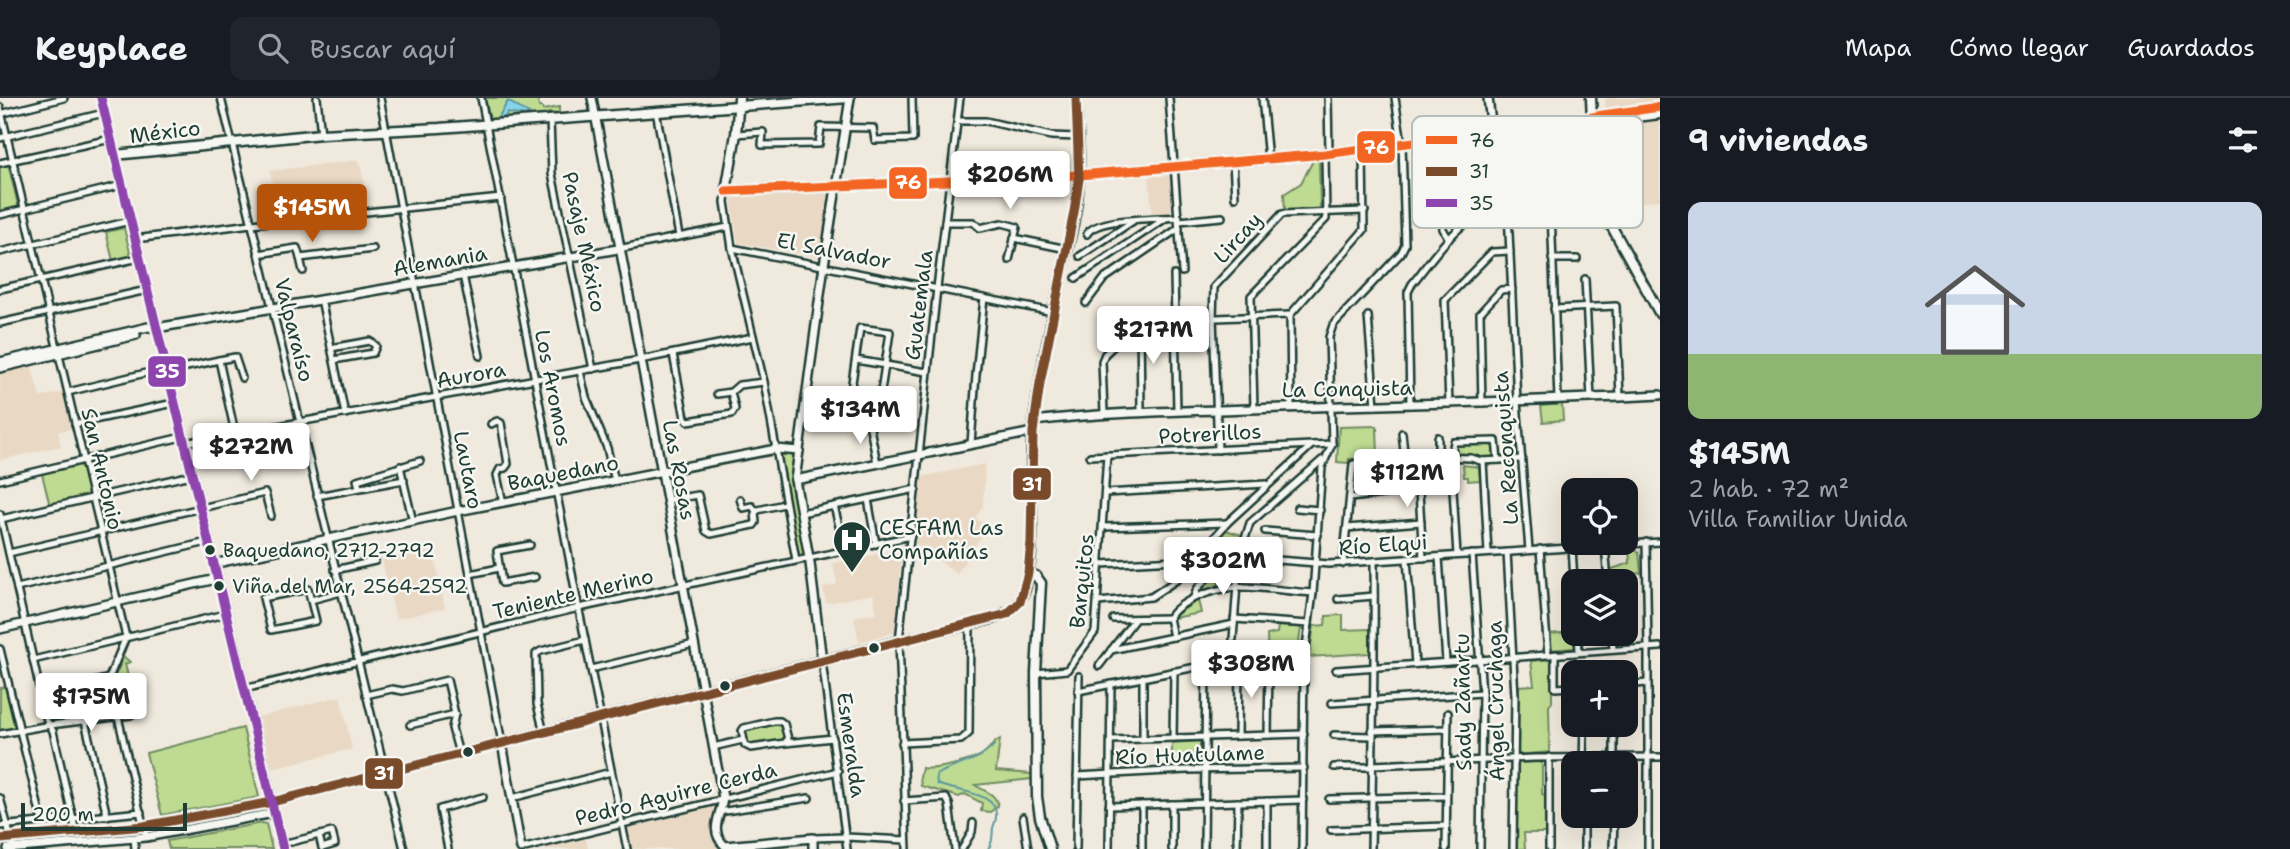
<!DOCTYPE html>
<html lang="es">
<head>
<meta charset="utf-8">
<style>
	body { margin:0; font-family:"Shantell Sans",sans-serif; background:#20242c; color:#f1f3f6; height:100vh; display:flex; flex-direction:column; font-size:26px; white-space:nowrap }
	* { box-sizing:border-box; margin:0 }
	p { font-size:23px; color:#9ea1a6 }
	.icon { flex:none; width:38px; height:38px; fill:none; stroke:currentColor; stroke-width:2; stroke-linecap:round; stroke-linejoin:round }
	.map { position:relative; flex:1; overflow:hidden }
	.drawer { display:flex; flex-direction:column; background:#171b24; width:630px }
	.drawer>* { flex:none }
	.tools { position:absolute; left:1561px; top:380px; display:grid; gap:14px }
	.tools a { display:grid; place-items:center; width:77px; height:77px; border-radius:14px; background:#171b24; box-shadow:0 7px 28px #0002; font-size:35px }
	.scale { position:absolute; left:21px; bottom:18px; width:166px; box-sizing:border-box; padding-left:7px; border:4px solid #1f3d34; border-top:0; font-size:19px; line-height:24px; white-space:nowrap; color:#1f3d34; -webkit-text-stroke:5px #f6f6f2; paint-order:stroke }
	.price { position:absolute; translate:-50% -60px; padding:0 16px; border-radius:7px; background:#fff; color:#222; font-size:23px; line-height:46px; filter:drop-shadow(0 2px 4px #0008) }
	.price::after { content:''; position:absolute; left:50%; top:42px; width:21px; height:16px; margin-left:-10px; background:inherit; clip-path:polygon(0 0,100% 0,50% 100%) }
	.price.active { background:#b45309; color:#fff }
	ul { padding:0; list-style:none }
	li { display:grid; align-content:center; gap:14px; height:371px; padding:0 28px }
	li span { display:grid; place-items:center; height:217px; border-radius:14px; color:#555 }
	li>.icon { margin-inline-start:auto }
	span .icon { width:126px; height:126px; fill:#fffc; stroke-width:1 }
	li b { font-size:30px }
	h2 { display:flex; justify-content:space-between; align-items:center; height:84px; padding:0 28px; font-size:30px }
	header { display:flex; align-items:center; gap:42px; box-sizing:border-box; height:98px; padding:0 35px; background:#171b24; border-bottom:2px solid #363941 }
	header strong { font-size:33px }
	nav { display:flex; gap:38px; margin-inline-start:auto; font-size:24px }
	.search { width:490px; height:63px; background:#20242c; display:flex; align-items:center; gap:18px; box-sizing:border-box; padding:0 24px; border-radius:14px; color:#9ea1a6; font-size:26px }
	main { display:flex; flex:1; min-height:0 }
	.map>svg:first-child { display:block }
	.built { fill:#e9d9c4 }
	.green { fill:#bfdb92; stroke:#6f8c63; stroke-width:2 }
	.water { fill:#87d3e7; stroke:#5d979f; stroke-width:2 }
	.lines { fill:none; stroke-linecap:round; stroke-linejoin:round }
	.stream { stroke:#5d979f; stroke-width:2 }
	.minor-casing { stroke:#1f3d34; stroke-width:10 }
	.tertiary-casing { stroke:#1f3d34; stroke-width:12 }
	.secondary-casing { stroke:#1f3d34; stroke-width:13 }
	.minor { stroke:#f6f6f2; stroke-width:5 }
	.tertiary { stroke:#f6f6f2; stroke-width:7 }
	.secondary { stroke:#f6f6f2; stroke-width:8 }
	.bus-1-casing { stroke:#f6f6f2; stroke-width:14 }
	.bus-2-casing { stroke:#f6f6f2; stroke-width:14 }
	.bus-3-casing { stroke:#f6f6f2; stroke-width:14 }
	.bus-1 { stroke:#f26522; stroke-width:9 }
	.bus-2 { stroke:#7a4b2a; stroke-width:9 }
	.bus-3 { stroke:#8e44ad; stroke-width:9 }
	.bus-dot { fill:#1f3d34; stroke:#f6f6f2; stroke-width:2.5 }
	.labels { text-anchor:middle; stroke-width:5; stroke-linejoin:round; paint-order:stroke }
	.bus-label { font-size:19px; fill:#1f3d34; stroke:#f6f6f2; text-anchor:start }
	.street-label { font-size:21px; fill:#1f3d34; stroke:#f6f6f2 }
	.poi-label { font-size:21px; fill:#1f3d34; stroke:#f6f6f2; text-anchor:start }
	.key { fill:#f6f6f2; stroke:#b6beb9; stroke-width:2 }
	.key-label { font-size:19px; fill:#1f3d34 }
	.line-badge { stroke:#f6f6f2; stroke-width:2.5 }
	.badge-label { font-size:19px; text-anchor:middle; font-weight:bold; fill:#fff }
</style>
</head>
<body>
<header>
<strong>Keyplace</strong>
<div class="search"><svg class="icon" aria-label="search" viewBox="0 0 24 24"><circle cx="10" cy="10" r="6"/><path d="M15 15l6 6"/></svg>Buscar aquí</div>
<nav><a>Mapa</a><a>Cómo llegar</a><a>Guardados</a></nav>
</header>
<main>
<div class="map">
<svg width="1660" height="751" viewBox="0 0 1660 751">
	<rect width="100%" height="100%" fill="#f0e9dd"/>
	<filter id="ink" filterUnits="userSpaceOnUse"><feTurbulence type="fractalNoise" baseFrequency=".0143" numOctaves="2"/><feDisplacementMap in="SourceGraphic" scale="14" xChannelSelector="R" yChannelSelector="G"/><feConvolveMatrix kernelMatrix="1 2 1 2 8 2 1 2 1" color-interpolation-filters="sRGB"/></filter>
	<g filter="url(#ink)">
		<g class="built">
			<path d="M1605 0H1660V102L1620 107 1606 25Z"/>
			<path d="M359 62 364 85 337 88 340 112 324 114 320 93 275 98 270 73Z"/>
			<path d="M1173 77 1176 115 1152 117 1149 79Z"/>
			<path d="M831 94 821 159 738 145 731 100Z"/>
			<path d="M31 267 40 299 64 294 73 330 58 334 61 348 0 362V274Z"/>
			<path d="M985 366 983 408 976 420 987 429 957 476 915 445 921 379Z"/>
			<path d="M902 451 895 534 859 544 854 519 877 515 873 496 826 505 823 490 837 486 833 465Z"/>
			<path d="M433 452 445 510 396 521 382 462Z"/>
			<path d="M340 598 352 651 272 670 259 619Z"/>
			<path d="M717 705 712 723V737L720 751H631L626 725Z"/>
			<path d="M585 739 588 751H533Z"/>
		</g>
		<g class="green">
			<path d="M485 0H537L539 9H542L543 12 559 9V16L548 15 546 17 490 22Z"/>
			<path d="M1319 59 1320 111 1285 112 1284 96 1301 85 1314 61Z"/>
			<path d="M8 66 19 111 0 115V68Z"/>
			<path d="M124 130 131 158 113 163 106 134Z"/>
			<path d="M1562 306 1563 322 1543 324 1541 308Z"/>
			<path d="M1377 328 1378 360 1349 361 1348 365 1337 364 1339 329Z"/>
			<path d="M1493 346 1494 360 1481 361 1474 357H1454L1456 348Z"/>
			<path d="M789 354 792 355 795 361 792 386 806 453 803 456 797 457 777 357Z"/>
			<path d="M80 367 83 368 90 399 50 408 42 376Z"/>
			<path d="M1463 367 1479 369 1480 382 1468 383V379H1464Z"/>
			<path d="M1226 432 1241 437 1236 457 1208 452Z"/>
			<path d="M1635 451 1639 454 1641 475 1626 476 1628 506 1626 507V483H1615L1614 478 1610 477 1609 472 1630 465 1629 452Z"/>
			<path d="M1217 472H1220L1218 489 1198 493Z"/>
			<path d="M1198 502 1201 515 1173 520V519Z"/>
			<path d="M1343 517V532L1370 531V555L1309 559 1314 528 1325 527 1326 518Z"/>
			<path d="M1278 528 1301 529 1297 559 1268 560 1267 537 1277 535Z"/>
			<path d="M1573 534 1575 550 1549 552 1548 536Z"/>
			<path d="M124 559 130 564 125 566 131 591 117 594 115 578Z"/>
			<path d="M1552 561V604L1549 608 1550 654 1517 657 1519 588 1534 587 1531 563Z"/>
			<path d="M5 589 15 630 0 633V590Z"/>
			<path d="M775 626 783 629 785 637 783 642 753 648 746 645 744 636 747 631Z"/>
			<path d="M243 630 259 699 162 717 146 655Z"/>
			<path d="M1000 641 996 673 1032 676V681L975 687C983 693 996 695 998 708L990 714 981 713 982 705 965 696 959 699 921 688 920 679 922 670C934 673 972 663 983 656 989 651 993 645 1000 641Z"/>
			<path d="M1200 643V668L1172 669V645Z"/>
			<path d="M1540 664 1542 666V696L1545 697V735H1524L1525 751H1516V665Z"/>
			<path d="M262 725 266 726 272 751H169L167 743Z"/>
		</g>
		<path class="water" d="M508 3 529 16 525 18 507 15 504 21 497 22Z"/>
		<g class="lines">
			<path class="stream" d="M988 751C993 744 992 739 993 730 994 726 996 723 996 719 999 693 953 694 937 686L936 677C956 665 978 665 994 647"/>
			<defs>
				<g id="minor">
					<path d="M221 0 404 751"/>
					<path d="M317 0 321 36"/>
					<path d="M380 0 502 645"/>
					<path d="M481 0 580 517 627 751"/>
					<path d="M1169 0 1182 174"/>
					<path d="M1262 0 1268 61"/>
					<path d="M1328 0 1329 55"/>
					<path d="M0 9 126 539 109 580 146 739"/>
					<path d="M656 13 679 138"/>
					<path d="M0 16 64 0"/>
					<path d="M550 22 552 76 593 271"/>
					<path d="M958 23H986L1051 38 1077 39"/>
					<path d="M736 36 763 34 762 47 819 46 821 29 873 30 875 42 913 41 912 0"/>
					<path d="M1472 36 1475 119"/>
					<path d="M0 40 104 15"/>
					<path d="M1437 41 1443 131 1449 141"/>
					<path d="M1233 64 1235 99"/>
					<path d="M0 65 111 41"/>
					<path d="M726 93 725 104 732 150 764 284 796 462"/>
					<path d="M1551 112 1558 302"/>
					<path d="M1508 114 1517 303 1529 452"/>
					<path d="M0 117 122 87"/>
					<path d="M1179 123 1222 119"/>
					<path d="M945 124H973L980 130 1002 125 1017 129 1009 162"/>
					<path d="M1087 136C1096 119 1158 121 1179 119"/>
					<path d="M1014 140 1067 151"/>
					<path d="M135 141 251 126 501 100"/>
					<path d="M732 150 1053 214"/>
					<path d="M618 151 728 129"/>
					<path d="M0 154 130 123"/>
					<path d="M258 156 297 150 300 160 373 151"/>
					<path d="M1080 158 1133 123"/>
					<path d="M300 160 303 173"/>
					<path d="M1552 161H1577"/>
					<path d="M463 177 480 258"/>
					<path d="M1174 177 1177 313"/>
					<path d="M1076 180 1166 120"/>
					<path d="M1585 181 1591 301"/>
					<path d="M0 191 139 160"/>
					<path d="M321 201 345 316"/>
					<path d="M1086 205 1104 181 1179 130"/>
					<path d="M1554 211 1616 208 1620 299"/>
					<path d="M1368 218 1375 308"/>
					<path d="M1140 223 1141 314"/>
					<path d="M0 225 147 192"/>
					<path d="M860 230 890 234 878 313 876 320 869 325 849 322 847 319Z"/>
					<path d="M331 250 370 243 376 248 373 255 334 262"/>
					<path d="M673 256 685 320 688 323 732 316 735 311 731 294"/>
					<path d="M219 262 235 259 242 280"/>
					<path d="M856 262 927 274"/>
					<path d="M580 273 586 299 607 350 615 383"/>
					<path d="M68 294 158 272H173L219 262 235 335"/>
					<path d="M717 296 731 294 739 287 764 284"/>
					<path d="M1482 305 1480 215 1501 192 1512 191"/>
					<path d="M1449 306 1445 202 1492 154 1510 153"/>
					<path d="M1410 307 1408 194 1412 186C1429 165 1456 124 1482 117L1602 111"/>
					<path d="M1291 309 1290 217 1364 132 1363 51"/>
					<path d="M1254 311 1251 198 1326 121 1325 56"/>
					<path d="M1104 315 1102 263 1105 256 1140 223 1290 217"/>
					<path d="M869 325 877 365"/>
					<path d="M75 326 174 305"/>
					<path d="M491 326 497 323 501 325 508 366 505 370 500 371 497 377 503 405"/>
					<path d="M1402 335 1405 362"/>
					<path d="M1438 339V359"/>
					<path d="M184 345 640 262 753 239"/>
					<path d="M971 346 976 277 984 200"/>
					<path d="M1218 352 1213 220 1214 189 1282 116 1365 113"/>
					<path d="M1090 358 1332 346"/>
					<path d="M1417 361 1423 460"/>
					<path d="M1483 363 1488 455"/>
					<path d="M400 368 413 424"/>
					<path d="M0 382 182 339"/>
					<path d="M359 389 357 382 420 363"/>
					<path d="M1105 395 1266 386"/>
					<path d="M317 398 404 382"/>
					<path d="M1350 400 1419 392"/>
					<path d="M740 401 743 410 752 408 756 413"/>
					<path d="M868 401 876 446"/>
					<path d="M667 402 698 397 706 433 711 436 754 427 756 424 755 415 758 412 784 406"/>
					<path d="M834 408 845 452"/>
					<path d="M1297 410 1320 412"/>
					<path d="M801 415 916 391"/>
					<path d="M0 416 47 623 53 633 76 734"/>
					<path d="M1 421 191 377"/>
					<path d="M1103 429 1227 425"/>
					<path d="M1347 430 1421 424"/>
					<path d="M1265 433 1318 437"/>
					<path d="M1646 444 1648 549V751"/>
					<path d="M530 447 497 453 502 485 535 479"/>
					<path d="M1605 447 1608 483"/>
					<path d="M1572 449 1574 483"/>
					<path d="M1540 451 1548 557"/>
					<path d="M1507 454 1515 598 1513 751"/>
					<path d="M9 455 265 395 271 418"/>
					<path d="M1472 456 1482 595 1480 751"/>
					<path d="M1457 457 1451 359 1454 344 1496 343 1498 362"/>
					<path d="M1239 459 1329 466 1660 444"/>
					<path d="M1439 459 1446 564"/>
					<path d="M1407 461 1415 566"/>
					<path d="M1101 466 1195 461"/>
					<path d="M1343 466 1353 366 1438 359 1471 360 1481 363 1522 361"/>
					<path d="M335 472 375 463"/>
					<path d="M470 476 499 470"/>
					<path d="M17 490 207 444"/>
					<path d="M308 491 316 523 271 532 263 500Z"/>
					<path d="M1194 499 1197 491 1214 472"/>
					<path d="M1338 501 1374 498"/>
					<path d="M311 502 341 494"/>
					<path d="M1098 504 1151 499 1178 481 1227 425 1312 347"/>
					<path d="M1169 520C1180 501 1215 491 1236 489 1260 488 1289 494 1313 495"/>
					<path d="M1169 520 1173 539"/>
					<path d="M1113 521 1169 520"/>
					<path d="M1234 521 1309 526"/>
					<path d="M1578 536 1579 554"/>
					<path d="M1612 536 1613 552"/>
					<path d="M1233 541 1239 459 1250 425 1322 362"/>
					<path d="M0 551 42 723"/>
					<path d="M1111 552 1234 526"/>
					<path d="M1555 556V590L1573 589"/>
					<path d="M33 562 225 516"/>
					<path d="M822 563 847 751"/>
					<path d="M1099 568 1135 521"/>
					<path d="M591 571 694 546"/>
					<path d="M1336 572 1660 549"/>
					<path d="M1036 575 1067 572 1095 534 1107 357"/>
					<path d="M1626 587 1647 585"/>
					<path d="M244 591 579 510 911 438"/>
					<path d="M1078 593 1206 567 1304 564"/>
					<path d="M41 597 109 580"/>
					<path d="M366 597 392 591 403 593 447 582 455 616 452 630 459 656"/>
					<path d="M1332 605 1482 595"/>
					<path d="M85 623 107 718"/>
					<path d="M774 623H780L784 626 788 641 785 645 751 650 745 647 742 633 744 630Z"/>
					<path d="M410 627 455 616"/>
					<path d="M1372 633 1447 631"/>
					<path d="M544 635 537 606 536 556 541 553 585 542"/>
					<path d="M0 636 50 627 131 617"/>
					<path d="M1268 637 1269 565"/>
					<path d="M1334 637 1372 638"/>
					<path d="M1238 638 1239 566"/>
					<path d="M1173 640 1174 573"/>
					<path d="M1143 641V579"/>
					<path d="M1111 642 1304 636"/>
					<path d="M785 645 833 640"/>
					<path d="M902 645 961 642 969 635 970 526"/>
					<path d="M713 649 743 642"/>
					<path d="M1549 659V751"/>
					<path d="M1583 665 1584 626"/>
					<path d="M1614 665V626"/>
					<path d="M1372 667 1534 660 1660 659"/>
					<path d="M1334 669H1372"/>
					<path d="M1077 678 1187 672 1304 670"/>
					<path d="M0 700 14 751"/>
					<path d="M512 700 611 674"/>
					<path d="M1329 701 1446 698"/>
					<path d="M904 703 946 700 949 706 955 751"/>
					<path d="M1267 703V751"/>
					<path d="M1109 708 1303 702"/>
					<path d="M719 714 809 700"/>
					<path d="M274 715 283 751"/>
					<path d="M1584 718V751"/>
					<path d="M1023 719 1028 751"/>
					<path d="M0 728 141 714"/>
					<path d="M1331 732 1446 728"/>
					<path d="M134 740 135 751"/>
					<path d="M813 740 846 739 906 742"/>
					<path d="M282 746 332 734 335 746 322 750 319 737"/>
					<path d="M448 751 440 711 483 699"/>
					<path d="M521 751 838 673"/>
					<path d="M907 751 899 543 937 190 960 0"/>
					<path d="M962 751 972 734 973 725"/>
					<path d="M1076 751 1079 578"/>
					<path d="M1109 751 1111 586"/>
					<path d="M1142 751V707"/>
					<path d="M1172 751V706"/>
					<path d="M1204 751 1206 567"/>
					<path d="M1237 751 1238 704"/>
					<path d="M1302 751 1304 564 1313 495 1322 369 1332 346 1329 239 1333 227 1401 155 1405 147 1402 45 1395 0"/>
					<path d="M1371 751C1373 655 1375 559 1374 463"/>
					<path d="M1446 751 1448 615"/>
					<path d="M1613 751 1614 718"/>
				</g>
				<g id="tertiary">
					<path d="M592 0 723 700C721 718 708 732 725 748L813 740V751"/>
					<path d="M1488 0 1492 33"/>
					<path d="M0 264 148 229 156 230 618 151"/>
					<path d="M0 270 136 237"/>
					<path d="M1034 323C1107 314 1179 313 1251 311 1388 306 1524 304 1660 297"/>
					<path d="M795 382 1033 334"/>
					<path d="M213 466 458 413 776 351 799 353"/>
					<path d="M0 531 216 481"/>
					<path d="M822 563 810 465 795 382 824 167 850 0"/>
					<path d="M502 645 521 751"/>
					<path d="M0 741 144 728 272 704 274 715 146 739 8 751"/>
				</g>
				<g id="secondary">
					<path d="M101 0 272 704 899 543 992 521C1009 515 1020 509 1025 491 1039 439 1027 384 1033 331 1039 280 1050 230 1061 179 1068 147 1078 113 1079 80 1080 54 1077 26 1076 0"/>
					<path d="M739 0 736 36 726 93 1079 77 1325 56 1578 22 1603 17 1660 9"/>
					<path d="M1591 0 1594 67 1602 111 1660 216"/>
					<path d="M1592 20 1603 23 1660 16"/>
					<path d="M115 57 321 36 439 30 849 0"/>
					<path d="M1028 475 1036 478 1041 485 1036 575 1037 699 1040 719 1050 751"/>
				</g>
			</defs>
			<use href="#minor" class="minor-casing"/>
			<use href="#tertiary" class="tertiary-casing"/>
			<use href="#secondary" class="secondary-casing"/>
			<use href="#minor" class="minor"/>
			<use href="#tertiary" class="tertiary"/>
			<use href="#secondary" class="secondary"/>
			<defs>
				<path id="bus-1" d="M726 93 1079 77 1325 56 1578 22 1603 17 1660 9"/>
				<path id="bus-2" d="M0 741 144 728 272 704 1007 516 1020 504 1028 475 1031 444 1033 334 1040 285 1074 114 1079 81 1076 0"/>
				<path id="bus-3" d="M101 0 283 751"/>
			</defs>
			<use href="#bus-1" class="bus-1-casing"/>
			<use href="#bus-2" class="bus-2-casing"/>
			<use href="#bus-3" class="bus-3-casing"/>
			<use href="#bus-1" class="bus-1"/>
			<use href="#bus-2" class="bus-2"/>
			<use href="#bus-3" class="bus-3"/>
		</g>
	</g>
	<defs>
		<symbol id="hospital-pin" viewBox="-11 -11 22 30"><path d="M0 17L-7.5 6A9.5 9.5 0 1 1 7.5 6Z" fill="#1f3d34" stroke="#f6f6f2"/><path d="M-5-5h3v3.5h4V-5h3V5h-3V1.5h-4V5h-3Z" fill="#fff"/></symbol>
	</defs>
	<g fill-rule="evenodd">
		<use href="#hospital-pin" x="830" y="420" width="44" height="60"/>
	</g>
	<g class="bus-dot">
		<circle cx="210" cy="452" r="6"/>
		<circle cx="219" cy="488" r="6"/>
		<circle cx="874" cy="550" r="6"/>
		<circle cx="725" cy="588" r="6"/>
		<circle cx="468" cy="654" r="6"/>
	</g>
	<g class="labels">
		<g class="bus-label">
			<text x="223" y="459">Baquedano, 2712-2792</text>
			<text x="232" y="495">Viña del Mar, 2564-2592</text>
		</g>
		<g class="street-label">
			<text transform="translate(165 34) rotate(-7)" y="7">México</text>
			<text transform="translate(1238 140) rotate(-48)" y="7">Lircay</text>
			<text transform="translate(584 144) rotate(78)" y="7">Pasaje México</text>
			<text transform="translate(834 153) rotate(11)" y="7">El Salvador</text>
			<text transform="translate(440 163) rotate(-10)" y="7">Alemania</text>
			<text transform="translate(919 207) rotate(-83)" y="7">Guatemala</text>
			<text transform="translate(294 232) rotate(76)" y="7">Valparaíso</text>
			<text transform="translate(471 277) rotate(-10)" y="7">Aurora</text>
			<text transform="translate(553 290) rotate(79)" y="7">Los Aromos</text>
			<text transform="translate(1347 291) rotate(-1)" y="7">La Conquista</text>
			<text transform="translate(1210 336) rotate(-3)" y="7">Potrerillos</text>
			<text transform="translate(1506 350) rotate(-94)" y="7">La Reconquista</text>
			<text transform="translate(102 371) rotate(77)" y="7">San Antonio</text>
			<text transform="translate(468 372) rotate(79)" y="7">Lautaro</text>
			<text transform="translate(679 372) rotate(79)" y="7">Las Rosas</text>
			<text transform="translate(563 375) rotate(-11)" y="7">Baquedano</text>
			<text transform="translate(1383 447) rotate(-4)" y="7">Río Elqui</text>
			<text transform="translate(1082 483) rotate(-84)" y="7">Barquitos</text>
			<text transform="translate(573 496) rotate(-13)" y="7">Teniente Merino</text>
			<text transform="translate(1496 603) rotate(-91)" y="7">Ángel Cruchaga</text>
			<text transform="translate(1463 604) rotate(-91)" y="7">Sady Zañartu</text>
			<text transform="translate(851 647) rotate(82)" y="7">Esmeralda</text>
			<text transform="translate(1190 657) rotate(-2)" y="7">Río Huatulame</text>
			<text transform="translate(676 696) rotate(-14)" y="7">Pedro Aguirre Cerda</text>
		</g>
		<g class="poi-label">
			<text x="879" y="437">CESFAM Las<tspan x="879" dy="24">Compañías</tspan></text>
		</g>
	</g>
	<rect x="1412" y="18" width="231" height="112" rx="10" class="key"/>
	<rect x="1426" y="38" width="31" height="8" fill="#f26522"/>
	<rect x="1426" y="69" width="31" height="9" fill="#7a4b2a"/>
	<rect x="1426" y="101" width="31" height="8" fill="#8e44ad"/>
	<g class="key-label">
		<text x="1469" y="49">76</text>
		<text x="1469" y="80">31</text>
		<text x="1469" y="112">35</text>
	</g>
	<g class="line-badge">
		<rect x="1356" y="32" width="40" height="34" rx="7" fill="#f26522"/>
		<rect x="888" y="68" width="40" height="34" rx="7" fill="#f26522"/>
		<rect x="147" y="257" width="40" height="33" rx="7" fill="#8e44ad"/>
		<rect x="1012" y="369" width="40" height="34" rx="7" fill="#7a4b2a"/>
		<rect x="364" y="659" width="40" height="33" rx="7" fill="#7a4b2a"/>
	</g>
	<g class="badge-label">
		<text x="1376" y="56">76</text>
		<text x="908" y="91">76</text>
		<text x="167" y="280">35</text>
		<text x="1032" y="393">31</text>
		<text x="384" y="682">31</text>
	</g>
</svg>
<div class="tools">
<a><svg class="icon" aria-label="locate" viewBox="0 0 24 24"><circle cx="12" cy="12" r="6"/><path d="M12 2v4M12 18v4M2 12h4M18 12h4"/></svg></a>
<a><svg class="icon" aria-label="layers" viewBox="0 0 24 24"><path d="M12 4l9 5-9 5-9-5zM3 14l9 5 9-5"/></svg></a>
<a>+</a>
<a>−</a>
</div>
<div class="scale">200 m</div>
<b class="price" style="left:1010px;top:113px">$206M</b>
<b class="price active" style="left:312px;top:146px">$145M</b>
<b class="price" style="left:1153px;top:268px">$217M</b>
<b class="price" style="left:860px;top:348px">$134M</b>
<b class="price" style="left:251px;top:385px">$272M</b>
<b class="price" style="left:1407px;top:411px">$112M</b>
<b class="price" style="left:1223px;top:499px">$302M</b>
<b class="price" style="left:1251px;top:602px">$308M</b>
<b class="price" style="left:91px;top:635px">$175M</b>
</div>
<section class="drawer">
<h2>9 viviendas<svg class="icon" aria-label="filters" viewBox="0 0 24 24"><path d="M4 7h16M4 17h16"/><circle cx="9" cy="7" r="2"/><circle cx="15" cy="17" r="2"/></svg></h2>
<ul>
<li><span style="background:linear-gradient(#c9d6e8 70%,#8fb573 0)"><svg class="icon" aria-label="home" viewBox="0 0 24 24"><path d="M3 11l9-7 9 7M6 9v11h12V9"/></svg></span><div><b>$145M</b><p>2 hab. · 72 m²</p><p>Villa Familiar Unida</p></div></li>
</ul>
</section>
</main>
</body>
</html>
